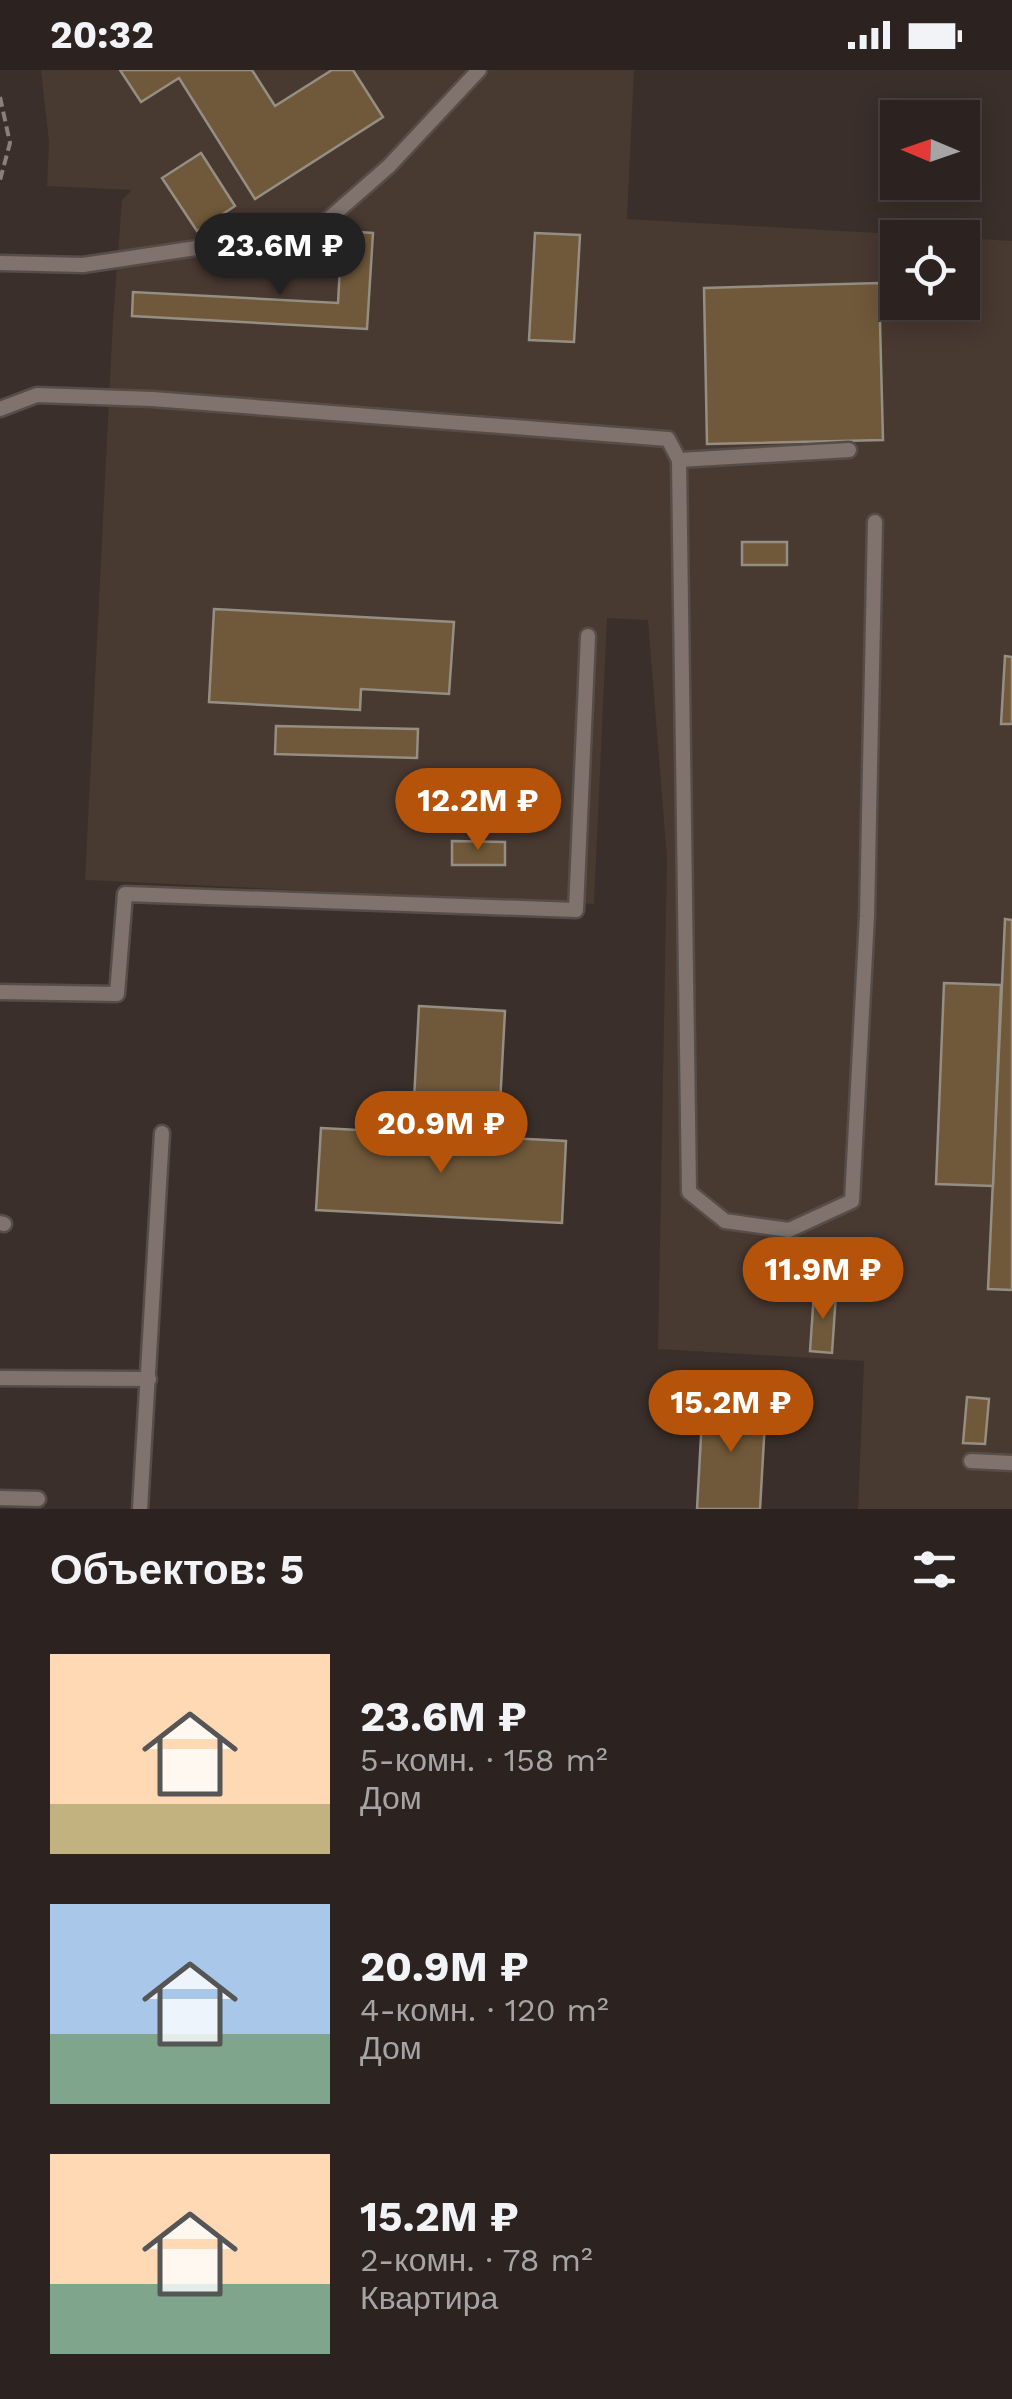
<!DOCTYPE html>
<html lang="ru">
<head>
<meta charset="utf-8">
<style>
	body { margin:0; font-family:"Work Sans",sans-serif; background:#382f2d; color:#f1f3f6; height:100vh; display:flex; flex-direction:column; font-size:38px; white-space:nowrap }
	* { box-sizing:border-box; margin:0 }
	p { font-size:32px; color:#a6a4a5 }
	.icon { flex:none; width:55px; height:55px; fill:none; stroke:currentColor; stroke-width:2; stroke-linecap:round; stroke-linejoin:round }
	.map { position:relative; height:1439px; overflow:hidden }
	.details { display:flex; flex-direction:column; background:#2c2320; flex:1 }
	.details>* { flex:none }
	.needle { width:65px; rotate:272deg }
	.fabs { position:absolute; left:880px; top:30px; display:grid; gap:20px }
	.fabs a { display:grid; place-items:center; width:100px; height:100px; border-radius:0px; background:#2c2320; box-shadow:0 5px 25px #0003,0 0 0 2px #48403e; font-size:50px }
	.price { position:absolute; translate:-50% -85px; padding:0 22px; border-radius:35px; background:#b45309; color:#fff; font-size:32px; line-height:65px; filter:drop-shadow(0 2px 5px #0008) }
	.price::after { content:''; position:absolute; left:50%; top:60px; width:30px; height:22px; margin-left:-15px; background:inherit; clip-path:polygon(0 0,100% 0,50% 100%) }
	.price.current { background:#222; color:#fff }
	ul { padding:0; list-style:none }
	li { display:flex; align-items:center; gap:30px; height:250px; padding:0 50px }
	li span { display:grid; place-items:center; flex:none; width:280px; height:200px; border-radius:0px; color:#555 }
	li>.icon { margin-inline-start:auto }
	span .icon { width:120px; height:120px; fill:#fffc; stroke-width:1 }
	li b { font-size:42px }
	h2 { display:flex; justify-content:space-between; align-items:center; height:120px; padding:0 50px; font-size:42px }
	.status { display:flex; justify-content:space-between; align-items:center; height:70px; padding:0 50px; background:#2c2320; direction:ltr }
	.status svg { height:28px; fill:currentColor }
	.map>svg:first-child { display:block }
	.built { fill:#483931 }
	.building { fill:#70593a; stroke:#958e83; stroke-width:2.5 }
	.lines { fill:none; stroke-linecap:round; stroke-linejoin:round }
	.lane-casing { stroke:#564d49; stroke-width:19 }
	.path { stroke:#89807c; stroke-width:4; stroke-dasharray:10 5; stroke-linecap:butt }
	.lane { stroke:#80736e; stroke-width:14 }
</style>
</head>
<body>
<div class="status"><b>20:32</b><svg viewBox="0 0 49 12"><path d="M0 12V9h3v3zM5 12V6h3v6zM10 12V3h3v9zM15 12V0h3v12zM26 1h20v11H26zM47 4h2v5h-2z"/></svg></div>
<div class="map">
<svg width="1012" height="1439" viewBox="0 0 1012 1439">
	<rect width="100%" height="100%" fill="#3a2f2a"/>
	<path class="built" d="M41 0H634L627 149 949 167 898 168V232H962L963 168 1012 171V1439H858L864 1291 658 1279 667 789 648 550 607 548 594 834 85 810 113 249 122 130 132 120 47 116 49 72Z"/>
	<g class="building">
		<path d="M120 0H252L275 36 332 0H353L383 47 255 129 179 8 141 32Z"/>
		<path d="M201 83 235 136 197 161 162 108Z"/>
		<path d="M342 161 373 163 367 259 132 246 133 222 338 233Z"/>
		<path d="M535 163 580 165 574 272 529 270Z"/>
		<path d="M879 213 883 370 707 374 704 218Z"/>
		<rect x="742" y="472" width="45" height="23"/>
		<path d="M214 539 454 552 449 624 361 619 360 640 209 632Z"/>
		<path d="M1005 586 1012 587V654H1001Z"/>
		<path d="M276 656 418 659 417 688 275 684Z"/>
		<path d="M452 771 505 772V795H452Z"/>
		<path d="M1005 849 1012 850V1220L988 1219Z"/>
		<path d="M944 913 1001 915 993 1116 936 1114Z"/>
		<path d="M419 936 505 941 499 1053 413 1048Z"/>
		<path d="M321 1058 566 1071 562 1153 316 1140Z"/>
		<path d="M814 1222 836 1224 832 1283 810 1281Z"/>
		<path d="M967 1327 989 1329 985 1374 963 1373Z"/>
		<path d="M703 1330 766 1334 760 1439H697Z"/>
	</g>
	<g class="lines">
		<defs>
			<g id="lane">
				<path d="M0 193 83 195 316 160 389 96 479 0"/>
				<path d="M0 339 37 325 152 329 668 369 679 390 849 380"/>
				<path d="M679 390 689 1122 725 1151 789 1160 852 1131 867 846 875 452"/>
				<path d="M0 922 117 924 125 824 576 840 588 566"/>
				<path d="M0 1153 4 1154"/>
				<path d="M0 1308 149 1309"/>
				<path d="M971 1391 1012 1393"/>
				<path d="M0 1428 38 1429"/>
				<path d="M140 1439 162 1063"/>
			</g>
		</defs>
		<use href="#lane" class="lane-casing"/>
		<path class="path" d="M0 27 10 73 0 110"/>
		<use href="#lane" class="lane"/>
	</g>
</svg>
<div class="fabs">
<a><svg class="needle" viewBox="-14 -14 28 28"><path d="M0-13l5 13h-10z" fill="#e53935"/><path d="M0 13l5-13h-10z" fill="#a6a4a5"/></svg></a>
<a><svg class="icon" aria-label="locate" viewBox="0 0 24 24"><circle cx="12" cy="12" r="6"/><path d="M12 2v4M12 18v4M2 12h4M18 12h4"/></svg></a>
</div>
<b class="price current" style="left:280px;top:228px">23.6M ₽</b>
<b class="price" style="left:478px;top:783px">12.2M ₽</b>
<b class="price" style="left:441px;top:1106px">20.9M ₽</b>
<b class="price" style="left:823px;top:1252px">11.9M ₽</b>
<b class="price" style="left:731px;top:1385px">15.2M ₽</b>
</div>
<section class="details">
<h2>Объектов: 5<svg class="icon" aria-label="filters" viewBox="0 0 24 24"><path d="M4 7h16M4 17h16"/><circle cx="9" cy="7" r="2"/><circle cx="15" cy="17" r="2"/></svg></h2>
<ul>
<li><span style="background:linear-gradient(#ffd9b3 75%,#c2b280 0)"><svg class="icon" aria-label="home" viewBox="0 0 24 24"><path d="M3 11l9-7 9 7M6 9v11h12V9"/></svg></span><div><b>23.6M ₽</b><p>5-комн. · 158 m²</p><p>Дом</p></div></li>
<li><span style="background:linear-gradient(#a9c7e8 65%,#7fa58c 0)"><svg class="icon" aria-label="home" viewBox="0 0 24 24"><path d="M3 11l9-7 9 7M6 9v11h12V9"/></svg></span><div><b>20.9M ₽</b><p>4-комн. · 120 m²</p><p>Дом</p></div></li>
<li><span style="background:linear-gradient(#ffd9b3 65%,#7fa58c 0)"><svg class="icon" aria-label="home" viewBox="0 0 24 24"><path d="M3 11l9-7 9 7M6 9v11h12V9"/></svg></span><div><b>15.2M ₽</b><p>2-комн. · 78 m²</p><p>Квартира</p></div></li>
</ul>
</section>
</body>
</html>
